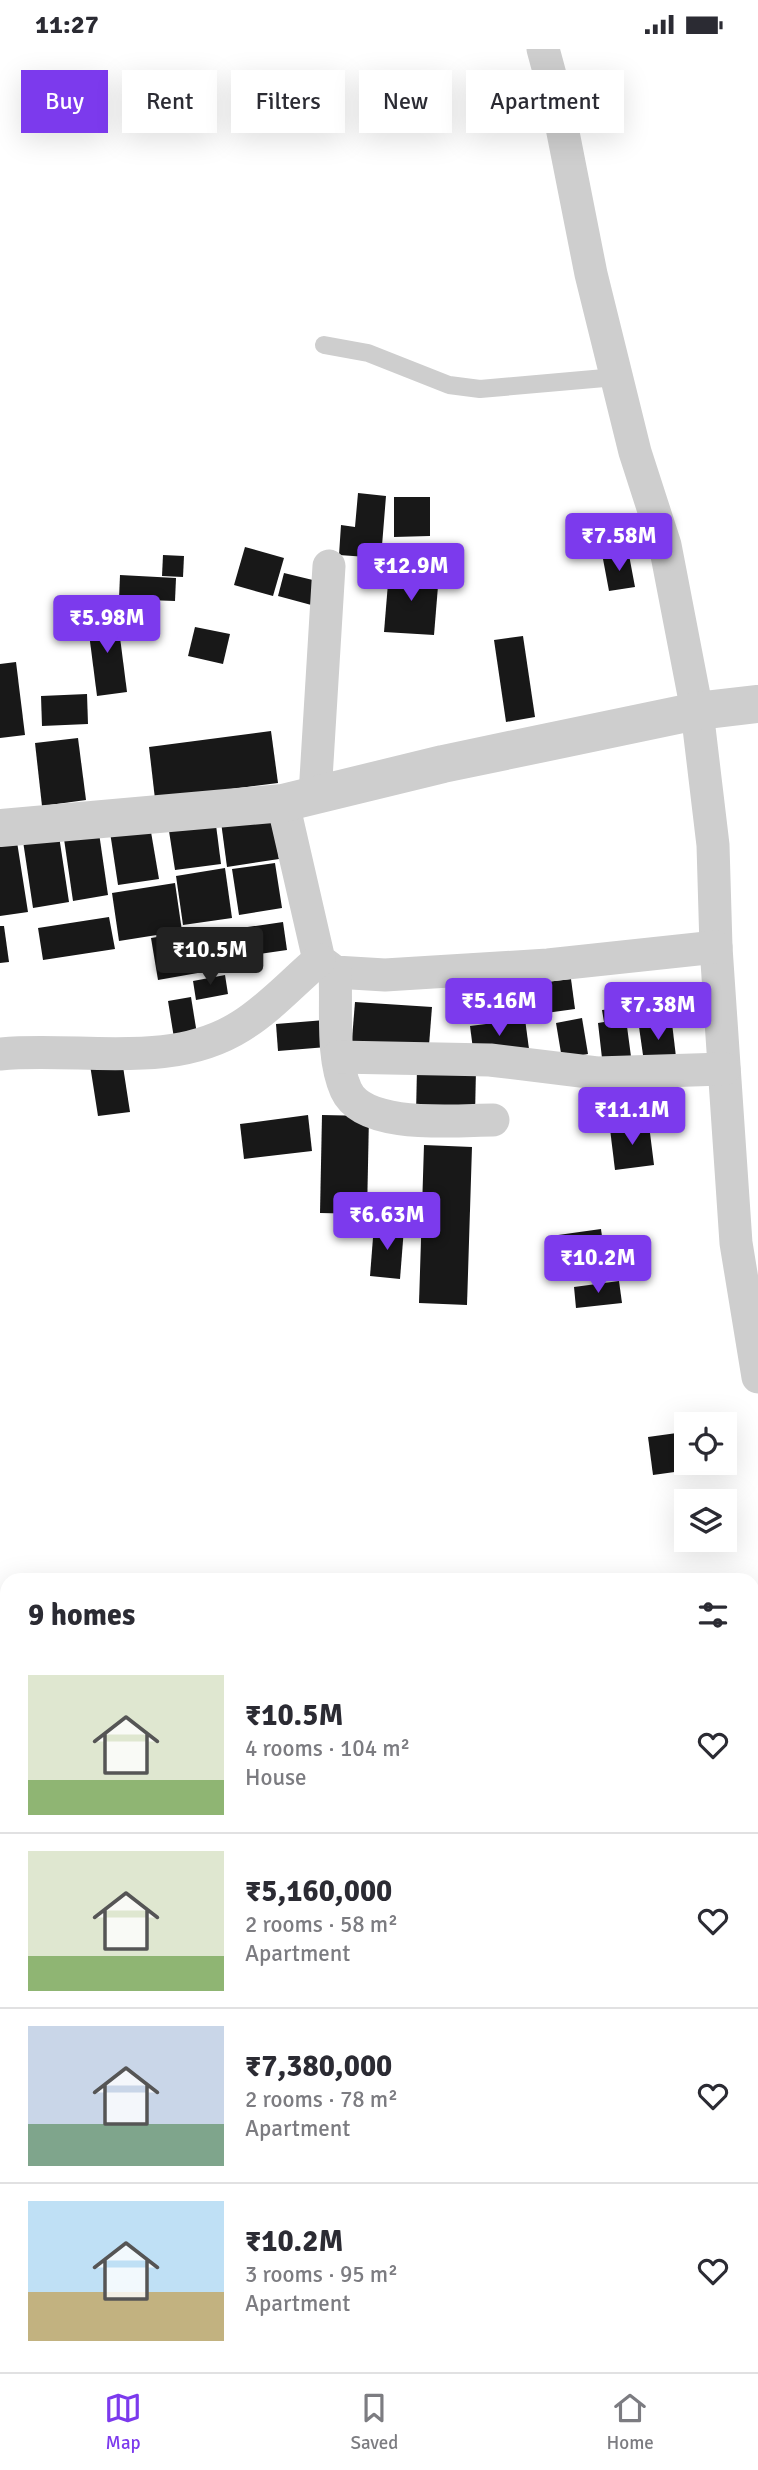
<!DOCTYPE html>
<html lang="en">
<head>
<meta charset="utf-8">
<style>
	body { margin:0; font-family:Signika,sans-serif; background:#f7f7f7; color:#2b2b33; height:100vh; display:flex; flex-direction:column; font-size:26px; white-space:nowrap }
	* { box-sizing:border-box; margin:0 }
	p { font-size:23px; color:#7c7c81 }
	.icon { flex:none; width:38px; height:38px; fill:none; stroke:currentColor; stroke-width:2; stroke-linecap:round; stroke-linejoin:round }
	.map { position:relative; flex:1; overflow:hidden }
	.side { position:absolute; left:0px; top:1524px; width:760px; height:800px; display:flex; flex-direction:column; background:#fff; border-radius:21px 21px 0 0; box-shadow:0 7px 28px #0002 }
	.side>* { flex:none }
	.hud { position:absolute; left:21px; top:21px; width:718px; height:63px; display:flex; gap:14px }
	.fabs { position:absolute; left:674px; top:1363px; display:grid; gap:14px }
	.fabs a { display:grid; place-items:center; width:63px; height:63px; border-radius:0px; background:#fff; box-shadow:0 7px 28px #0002; font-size:35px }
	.price { position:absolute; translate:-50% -60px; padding:0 16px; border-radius:7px; background:#7c3aed; color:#fff; font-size:23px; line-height:46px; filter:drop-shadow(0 2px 4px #0008) }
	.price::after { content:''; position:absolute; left:50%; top:42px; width:21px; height:16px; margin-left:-10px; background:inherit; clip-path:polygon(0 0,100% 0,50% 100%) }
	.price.current { background:#222; color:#fff }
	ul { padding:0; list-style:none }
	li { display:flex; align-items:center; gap:21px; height:175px; padding:0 28px }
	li+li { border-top:2px solid #e1e1e2 }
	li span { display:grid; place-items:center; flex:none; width:196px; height:140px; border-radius:0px; color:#555 }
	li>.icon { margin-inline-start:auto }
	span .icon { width:84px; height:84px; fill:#fffc; stroke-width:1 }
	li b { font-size:30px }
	h2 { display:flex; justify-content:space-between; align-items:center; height:84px; padding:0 28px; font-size:30px }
	.chip { padding:0 24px; border-radius:0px; background:#fff; box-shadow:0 7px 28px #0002; font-size:24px; line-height:63px }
	.chip.current { background:#7c3aed; color:#fff }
	.status { display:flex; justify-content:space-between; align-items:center; height:49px; padding:0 35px; background:#fff; direction:ltr }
	.status svg { height:19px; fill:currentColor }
	.menu { display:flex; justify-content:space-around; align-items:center; height:98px; border-top:2px solid #e1e1e2; background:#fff; font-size:19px; color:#7c7c81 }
	.menu a { display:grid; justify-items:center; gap:4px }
	.menu .current { color:#7c3aed }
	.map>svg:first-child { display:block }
	.water { fill:#d0dce9 }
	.building { fill:#181818 }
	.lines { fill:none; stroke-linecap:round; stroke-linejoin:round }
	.service { stroke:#cecece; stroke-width:18 }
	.minor { stroke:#cecece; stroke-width:33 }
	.tertiary { stroke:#cecece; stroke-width:38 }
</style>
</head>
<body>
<div class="status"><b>11:27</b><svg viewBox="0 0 49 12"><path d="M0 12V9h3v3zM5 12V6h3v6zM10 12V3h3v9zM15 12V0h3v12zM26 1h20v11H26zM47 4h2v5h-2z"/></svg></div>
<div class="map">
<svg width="758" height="2323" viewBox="0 0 758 2323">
	<rect width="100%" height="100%" fill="#fff"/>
	<path class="water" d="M0 1678 7 1690V2317H134L133 2323H0Z"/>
	<g class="building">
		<path d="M358 444 386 447 381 509 339 506 341 476 355 478Z"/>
		<path d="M394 448H430V487L394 488Z"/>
		<path d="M245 498 284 509 273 547 234 536Z"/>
		<path d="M163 506 184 507 183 528 162 527Z"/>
		<path d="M629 506 635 538 609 542 603 510Z"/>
		<path d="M389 522 439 525 434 586 384 583Z"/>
		<path d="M284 524 321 533 315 557 278 547Z"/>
		<path d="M120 526 176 529 175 552 119 550Z"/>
		<path d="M117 565 127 643 97 647 87 569Z"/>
		<path d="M195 578 230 585 223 615 188 607Z"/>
		<path d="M523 587 535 668 506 673 494 591Z"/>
		<path d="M16 613 25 686 0 689V615Z"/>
		<path d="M87 645 88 675 42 677 41 647Z"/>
		<path d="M271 682 278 734 155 750 149 698Z"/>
		<path d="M78 689 86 751 42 757 35 694Z"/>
		<path d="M272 765 279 810 227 818 221 773Z"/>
		<path d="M216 776 221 815 175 821 169 782Z"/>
		<path d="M150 777 159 830 118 836 110 783Z"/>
		<path d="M99 784 108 846 73 852 64 790Z"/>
		<path d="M59 787 69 853 33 859 23 792Z"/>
		<path d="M17 793 28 863 0 867V796Z"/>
		<path d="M275 814 282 859 239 866 232 820Z"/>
		<path d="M225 819 232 869 183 876 176 827Z"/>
		<path d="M175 834 182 882 119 892 112 844Z"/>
		<path d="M109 868 115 900 43 911 38 879Z"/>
		<path d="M283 873 287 901 231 909 227 881Z"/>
		<path d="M0 877H4L9 913 0 914Z"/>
		<path d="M219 878 226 919 158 931 151 889Z"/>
		<path d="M225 926 228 945 196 951 193 932Z"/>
		<path d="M571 930 575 960 517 968 514 937Z"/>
		<path d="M191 948 197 985 174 989 168 952Z"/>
		<path d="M355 953 432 958 428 1009 351 1003Z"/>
		<path d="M632 958 633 969 626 970 632 1015 603 1018 598 974 604 973 602 961Z"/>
		<path d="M582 969 588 1005 562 1010 556 974Z"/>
		<path d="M525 970 529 1000 474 1008 470 977Z"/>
		<path d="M325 971 327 998 278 1002 276 975Z"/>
		<path d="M672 974 676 1008 644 1013 639 978Z"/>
		<path d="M122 1011 130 1063 98 1067 90 1016Z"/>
		<path d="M417 1019 476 1020 475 1066 416 1065Z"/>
		<path d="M308 1066 312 1102 244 1110 240 1075Z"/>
		<path d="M322 1066 369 1067 367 1165 320 1164Z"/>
		<path d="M649 1076 654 1116 615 1121 610 1080Z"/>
		<path d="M424 1096 472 1098 467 1256 419 1254Z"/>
		<path d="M374 1176 404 1179 400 1230 370 1227Z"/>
		<path d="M601 1180 605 1210 555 1216 551 1187Z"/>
		<path d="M619 1232 622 1254 576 1259 574 1238Z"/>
		<path d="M684 1383 689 1421 653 1426 648 1388Z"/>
	</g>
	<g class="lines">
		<path class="service" d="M324 296 368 304 449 336 480 340 616 328"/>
		<g class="minor">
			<path d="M543 0 556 48 591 225 635 403 665 496 697 662 713 796 716 898 736 1194 758 1328"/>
			<path d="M315 746 329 517"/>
			<path d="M283 754 319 911 335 923 385 926 548 916 716 898"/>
			<path d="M335 923C337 960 331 1007 346 1041 364 1081 456 1071 493 1071"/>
			<path d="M0 1005C79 997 170 1022 241 977 269 960 294 932 319 911"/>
			<path d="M338 1008 490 1011 597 1024 724 1020"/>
			<path d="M752 1915 758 1826"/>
			<path d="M712 2323V2317"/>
		</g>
		<path class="tertiary" d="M0 779 283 754 443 715 697 662 758 655"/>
	</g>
</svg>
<div class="fabs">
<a><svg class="icon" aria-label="locate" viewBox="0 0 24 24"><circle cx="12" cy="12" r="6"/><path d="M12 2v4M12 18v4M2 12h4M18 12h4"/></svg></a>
<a><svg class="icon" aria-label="layers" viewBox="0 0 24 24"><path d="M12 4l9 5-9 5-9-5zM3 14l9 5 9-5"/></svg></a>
</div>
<b class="price" style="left:619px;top:524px">₹7.58M</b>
<b class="price" style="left:411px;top:554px">₹12.9M</b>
<b class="price" style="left:107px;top:606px">₹5.98M</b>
<b class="price current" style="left:210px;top:938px">₹10.5M</b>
<b class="price" style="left:499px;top:989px">₹5.16M</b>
<b class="price" style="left:658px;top:993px">₹7.38M</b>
<b class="price" style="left:632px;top:1098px">₹11.1M</b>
<b class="price" style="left:387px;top:1203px">₹6.63M</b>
<b class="price" style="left:598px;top:1246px">₹10.2M</b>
<div class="hud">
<a class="chip current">Buy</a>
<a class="chip">Rent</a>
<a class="chip">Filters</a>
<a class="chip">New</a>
<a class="chip">Apartment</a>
</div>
<section class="side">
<h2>9 homes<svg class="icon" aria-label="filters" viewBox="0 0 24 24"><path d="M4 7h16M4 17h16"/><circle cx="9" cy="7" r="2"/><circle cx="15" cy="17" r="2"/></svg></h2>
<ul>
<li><span style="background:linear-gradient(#dfe7d0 75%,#8fb573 0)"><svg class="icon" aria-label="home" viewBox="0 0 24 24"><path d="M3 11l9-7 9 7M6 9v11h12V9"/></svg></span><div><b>₹10.5M</b><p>4 rooms · 104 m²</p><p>House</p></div><svg class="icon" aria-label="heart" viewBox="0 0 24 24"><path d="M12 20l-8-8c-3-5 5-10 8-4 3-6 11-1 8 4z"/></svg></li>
<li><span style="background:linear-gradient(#dfe7d0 75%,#8fb573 0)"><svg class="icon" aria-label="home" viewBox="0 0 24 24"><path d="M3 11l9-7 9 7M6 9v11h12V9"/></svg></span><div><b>₹5,160,000</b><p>2 rooms · 58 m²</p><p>Apartment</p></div><svg class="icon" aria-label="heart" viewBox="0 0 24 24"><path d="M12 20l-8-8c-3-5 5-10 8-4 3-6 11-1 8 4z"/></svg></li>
<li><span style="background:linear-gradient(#c9d6e8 70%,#7fa58c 0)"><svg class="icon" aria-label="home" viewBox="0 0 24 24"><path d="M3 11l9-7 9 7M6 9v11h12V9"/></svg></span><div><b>₹7,380,000</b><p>2 rooms · 78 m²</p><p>Apartment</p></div><svg class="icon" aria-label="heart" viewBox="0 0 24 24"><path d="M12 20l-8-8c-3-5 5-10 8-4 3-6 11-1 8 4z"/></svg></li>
<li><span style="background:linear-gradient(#bfe0f5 65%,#c2b280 0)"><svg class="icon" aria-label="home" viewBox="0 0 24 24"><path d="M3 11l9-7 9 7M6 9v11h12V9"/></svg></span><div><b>₹10.2M</b><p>3 rooms · 95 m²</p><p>Apartment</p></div><svg class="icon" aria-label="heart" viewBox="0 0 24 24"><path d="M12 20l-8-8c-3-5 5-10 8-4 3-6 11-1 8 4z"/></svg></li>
</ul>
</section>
</div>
<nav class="menu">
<a class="current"><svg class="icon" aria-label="map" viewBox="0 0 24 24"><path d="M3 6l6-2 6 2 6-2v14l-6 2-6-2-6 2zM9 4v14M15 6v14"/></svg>Map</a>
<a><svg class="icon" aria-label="saved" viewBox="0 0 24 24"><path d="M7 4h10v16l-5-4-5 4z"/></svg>Saved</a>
<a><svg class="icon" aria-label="home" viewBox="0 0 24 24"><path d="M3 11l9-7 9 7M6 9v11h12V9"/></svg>Home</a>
</nav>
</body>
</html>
